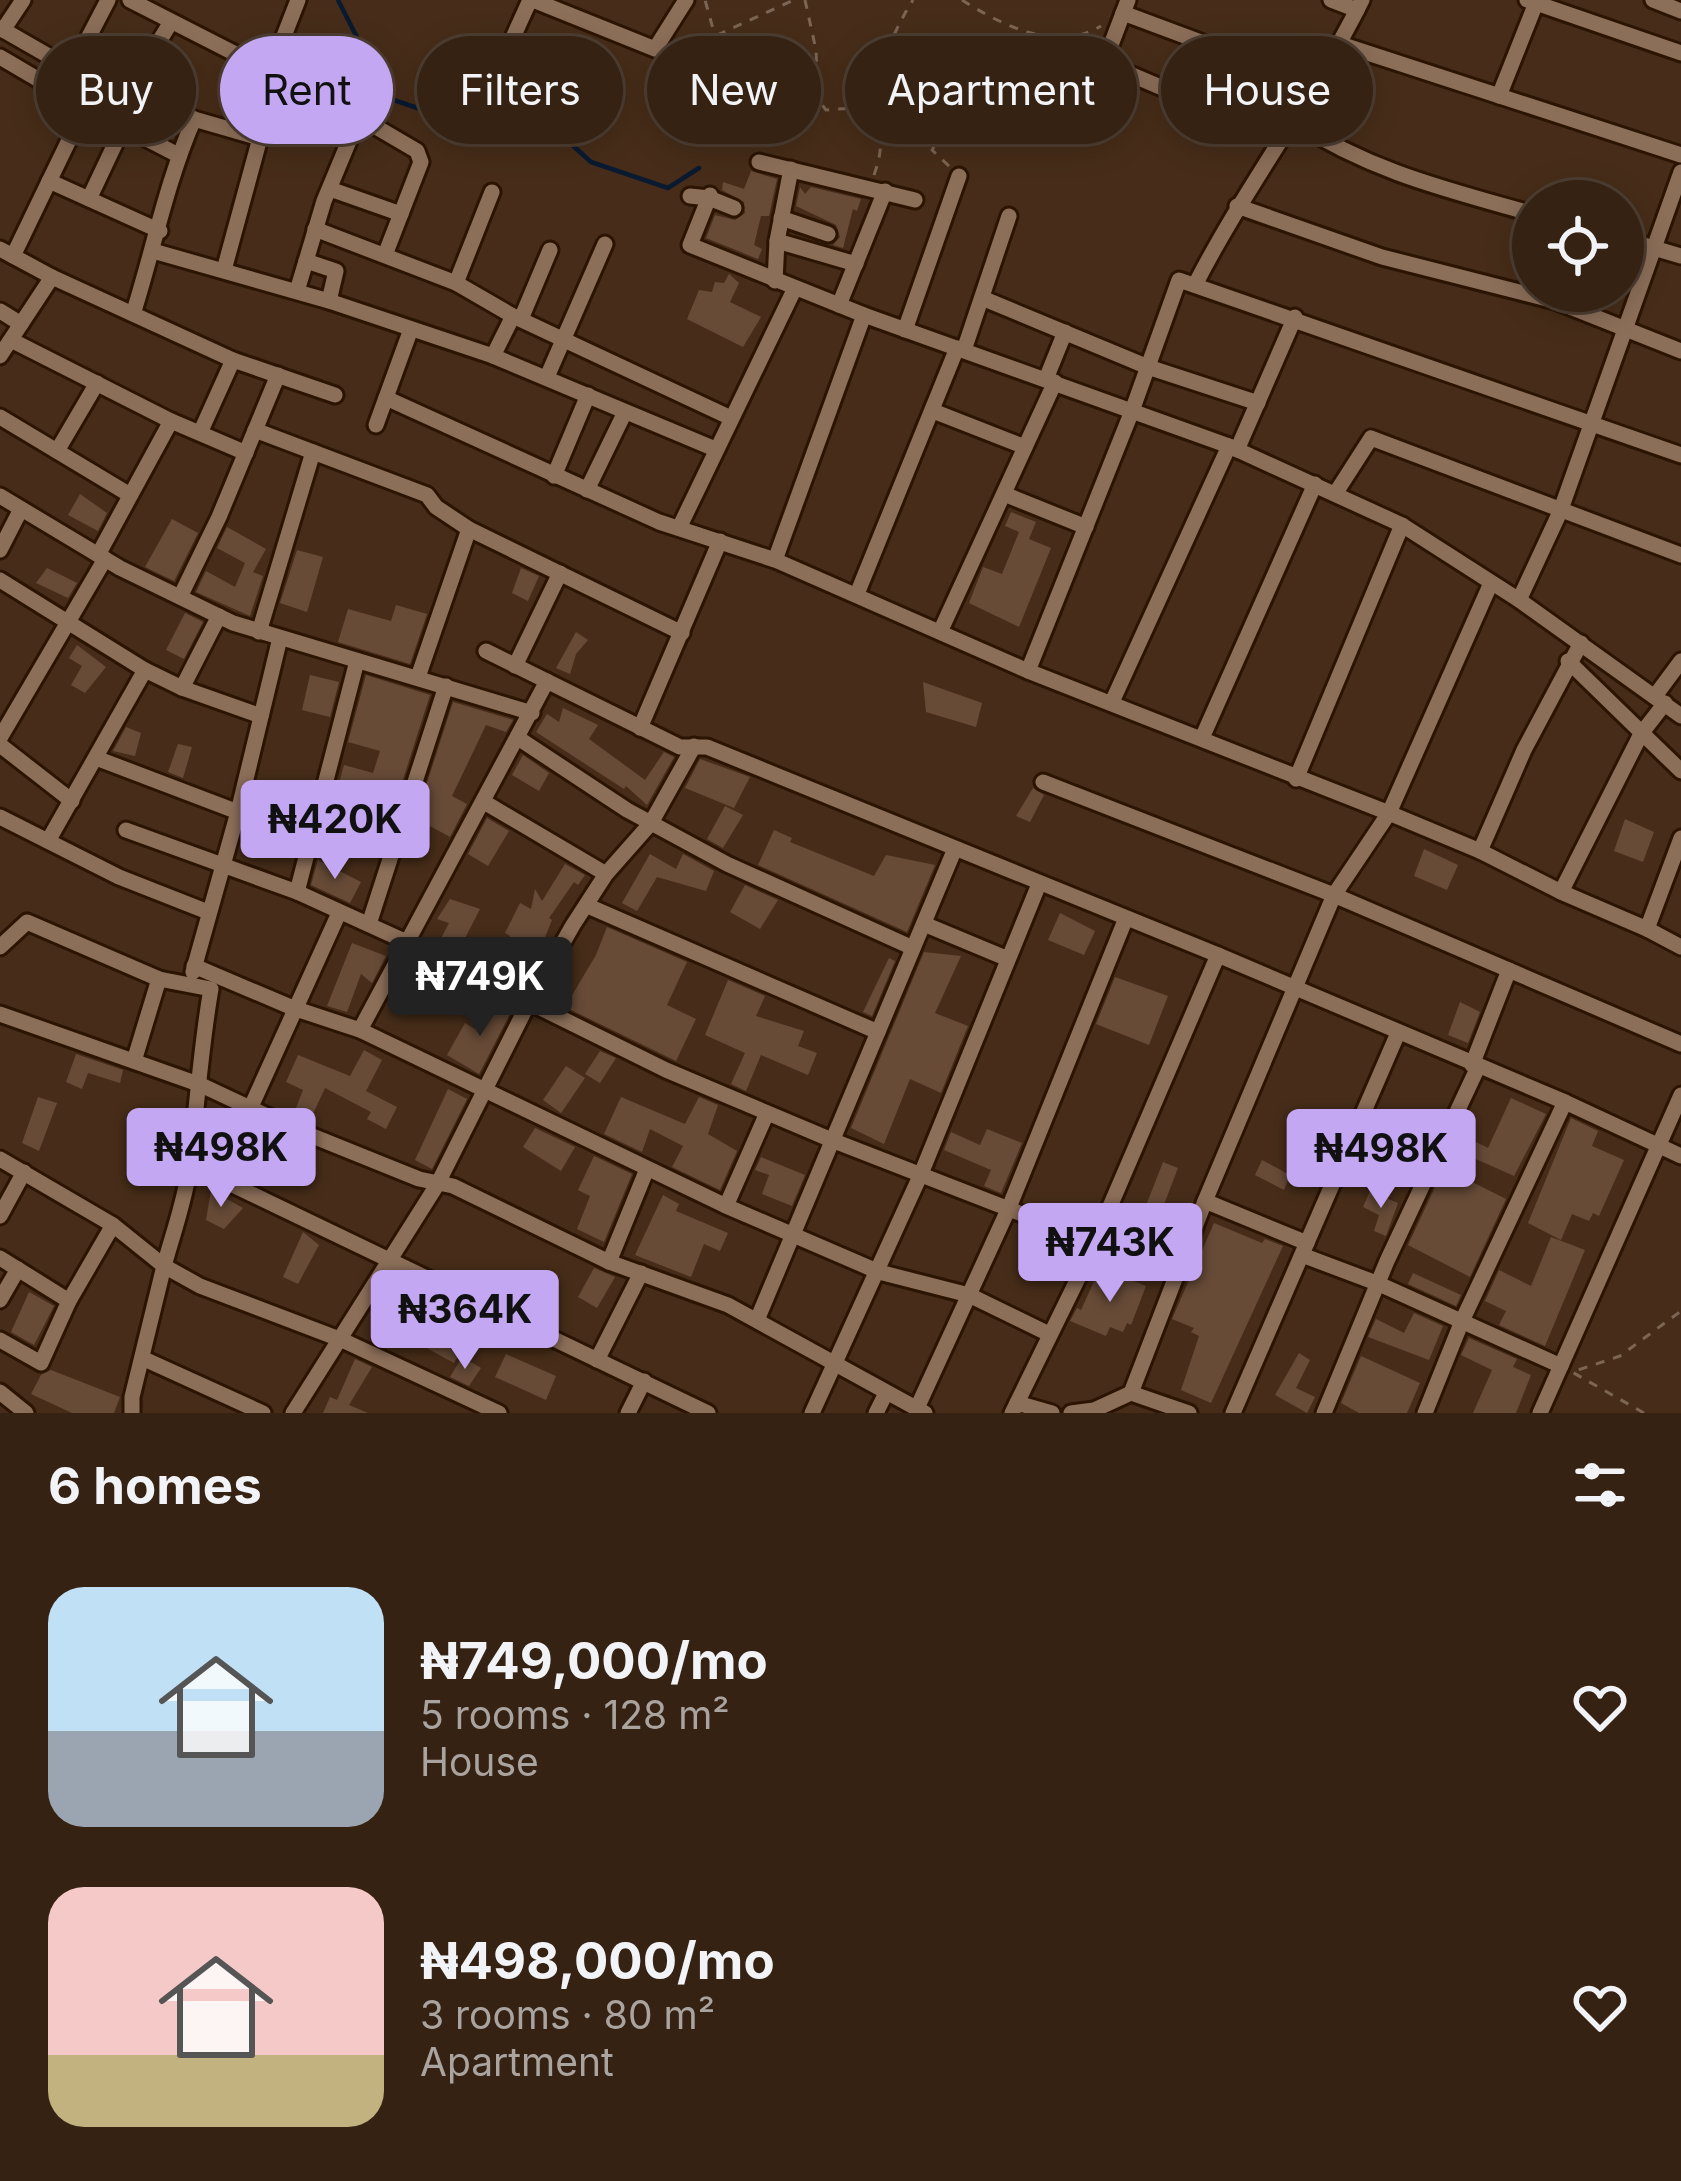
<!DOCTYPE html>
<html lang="en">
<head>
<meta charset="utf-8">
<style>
	body { margin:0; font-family:Inter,sans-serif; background:#3d2a1c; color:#f1f3f6; height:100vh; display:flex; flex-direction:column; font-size:45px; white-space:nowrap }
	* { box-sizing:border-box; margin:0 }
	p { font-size:39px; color:#aaa4a0 }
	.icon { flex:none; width:66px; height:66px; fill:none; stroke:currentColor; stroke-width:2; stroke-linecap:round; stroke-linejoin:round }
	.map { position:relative; height:1413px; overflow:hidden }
	.sheet { display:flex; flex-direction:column; background:#352213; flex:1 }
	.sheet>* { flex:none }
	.banner { position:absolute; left:36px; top:36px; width:1611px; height:108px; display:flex; gap:24px }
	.fabs { position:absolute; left:1512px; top:180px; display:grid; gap:24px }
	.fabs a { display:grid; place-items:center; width:132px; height:132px; border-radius:50%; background:#352213; box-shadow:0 6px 30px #0003,0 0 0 3px #4f3f33; font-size:60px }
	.price { position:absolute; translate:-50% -102px; padding:0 27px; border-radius:12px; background:#c3a7f2; color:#111; font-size:39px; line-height:78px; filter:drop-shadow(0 3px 6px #0008) }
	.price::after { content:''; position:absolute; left:50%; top:72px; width:36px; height:27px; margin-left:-18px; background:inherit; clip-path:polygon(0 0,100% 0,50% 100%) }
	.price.active { background:#222; color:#fff }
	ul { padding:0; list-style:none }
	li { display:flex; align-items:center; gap:36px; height:300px; padding:0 48px }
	li span { display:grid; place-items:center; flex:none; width:336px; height:240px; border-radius:36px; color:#555 }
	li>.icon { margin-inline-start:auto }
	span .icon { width:144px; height:144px; fill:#fffc; stroke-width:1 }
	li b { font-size:51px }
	h2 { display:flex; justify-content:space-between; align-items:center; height:144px; padding:0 48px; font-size:51px }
	.chip { padding:0 42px; border-radius:54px; background:#352213; box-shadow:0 6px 30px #0003,0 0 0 3px #4f3f33; font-size:42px; line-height:108px }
	.chip.active { background:#c3a7f2; color:#111 }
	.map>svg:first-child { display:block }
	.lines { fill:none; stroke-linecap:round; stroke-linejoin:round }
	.stream { stroke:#091a31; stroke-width:4.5 }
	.building { fill:#674b37 }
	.street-casing { stroke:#2c1402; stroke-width:21 }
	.path { stroke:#7c6554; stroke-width:3; stroke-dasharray:9 9; stroke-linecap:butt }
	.street { stroke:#8c6f59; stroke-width:15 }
</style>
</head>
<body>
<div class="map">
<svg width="1681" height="1413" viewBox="0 0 1681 1413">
	<rect width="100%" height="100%" fill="#472d19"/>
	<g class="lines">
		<path class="stream" d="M338 0 388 98 429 112 518 96 591 162 668 188 699 168"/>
	</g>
	<g class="building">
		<path d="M751 171 777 179 769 216H761L754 245 762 249 758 259 706 238 715 215 735 220 745 213 744 202 722 190 723 182 744 189Z"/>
		<path d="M800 187 805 194 811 187 861 199 857 211 853 209 843 248 833 245 840 237 836 225 796 206Z"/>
		<path d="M729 274 739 283 730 302 761 317 743 347 687 319 699 290 712 292 715 282 724 283Z"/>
		<path d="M80 494 107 513 98 531 68 515Z"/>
		<path d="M1011 512 1036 522 1029 539 1051 548 1019 627 969 603 983 567 1002 574 1019 532 1005 526Z"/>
		<path d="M172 519 198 533 174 581 145 567Z"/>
		<path d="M227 527 266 549 253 572 263 576 250 616 196 592 206 571 235 587 245 563 217 548Z"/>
		<path d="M297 550 323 557 307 612 280 603Z"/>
		<path d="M47 568 77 583 68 598 36 583Z"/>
		<path d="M521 568 539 576 528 601 512 593Z"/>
		<path d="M396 605 427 614 410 664 338 642 348 609 391 621Z"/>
		<path d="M185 613 203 622 184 659 166 650Z"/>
		<path d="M576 632 588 640 576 654 570 674 556 668Z"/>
		<path d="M77 645 106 667 85 693 71 685 82 666 69 658Z"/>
		<path d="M310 675 339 682 330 717 302 710Z"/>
		<path d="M366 675 430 695 392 814 364 806 367 795 338 787 344 765 373 773 380 751 348 742Z"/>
		<path d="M923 682 982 703 976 727 926 712Z"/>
		<path d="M453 702 513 720 506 732 486 725 452 796 467 804 450 837 430 826 428 830 414 823Z"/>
		<path d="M563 708 598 725 589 739 645 780 664 752 674 757 647 805 626 786 624 789 536 732 547 714 559 722Z"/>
		<path d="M126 727 141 733 135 756 113 751Z"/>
		<path d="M178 744 192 747 183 778 168 772Z"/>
		<path d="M523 755 549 773 539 791 512 775Z"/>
		<path d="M700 759 750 777 734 808 685 788Z"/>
		<path d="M1033 788 1044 795 1030 822 1016 816Z"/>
		<path d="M725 806 743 815 723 848 707 839Z"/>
		<path d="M487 818 509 831 488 866 468 854Z"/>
		<path d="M1625 819 1654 832 1643 862 1614 851Z"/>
		<path d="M774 830 792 838 790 842 874 876 886 855 935 865 907 932 758 865Z"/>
		<path d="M1424 849 1458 865 1447 890 1414 876Z"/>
		<path d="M650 854 676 869 683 854 714 871 706 891 657 877 637 911 622 903Z"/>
		<path d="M318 860 361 882 350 903 311 885Z"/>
		<path d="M565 864 585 875 578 885 574 882 549 918 552 920 529 977 498 964 510 936 505 933 520 903 531 909 535 889 542 901Z"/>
		<path d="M745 885 778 900 760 929 730 912Z"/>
		<path d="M450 899 480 909 457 954 438 944 449 923 437 919Z"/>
		<path d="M1060 913 1095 931 1084 955 1048 940Z"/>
		<path d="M607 927 687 962 667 1005 696 1019 676 1061 565 1007 596 955Z"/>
		<path d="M352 943 386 956 372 983 361 974 347 1012 327 1006Z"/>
		<path d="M924 952 961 956 935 1013 968 1026 941 1093 910 1079 884 1144 851 1128Z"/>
		<path d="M889 958 895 961 872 1016 863 1012Z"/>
		<path d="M1115 977 1168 996 1149 1045 1096 1024Z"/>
		<path d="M728 980 765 996 756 1016 804 1031 798 1046 817 1053 808 1075 761 1055 746 1091 731 1084 745 1053 705 1035Z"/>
		<path d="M497 1000 513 1008 479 1074 447 1055 465 1023 480 1032Z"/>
		<path d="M1460 1002 1480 1012 1468 1043 1448 1035Z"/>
		<path d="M364 1050 382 1060 366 1091 397 1107 386 1129 367 1119 371 1112 325 1088 312 1116 296 1108 303 1090 286 1082 298 1055 350 1076Z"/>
		<path d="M600 1051 616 1058 600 1083 585 1074Z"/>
		<path d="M76 1054 123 1070 120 1083 88 1073 82 1089 66 1082Z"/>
		<path d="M566 1066 585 1078 561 1113 543 1100Z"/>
		<path d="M448 1089 467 1099 432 1169 415 1160Z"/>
		<path d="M38 1097 57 1103 39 1151 22 1143Z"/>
		<path d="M621 1097 685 1124 699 1097 718 1105 708 1134 737 1151 720 1190 672 1167 683 1146 650 1129 642 1152 604 1134Z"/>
		<path d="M1511 1098 1546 1114 1514 1176 1469 1156 1476 1142 1488 1148Z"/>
		<path d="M1571 1118 1598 1131 1592 1146 1624 1160 1599 1216 1593 1213 1589 1221 1572 1214 1561 1240 1528 1223Z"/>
		<path d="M535 1128 575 1147 561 1171 523 1147Z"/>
		<path d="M987 1129 1022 1143 1001 1193 984 1186 991 1170 944 1150 951 1132 980 1145Z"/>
		<path d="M594 1156 632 1174 604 1242 577 1229 590 1196 578 1190Z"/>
		<path d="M761 1157 805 1175 792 1206 762 1194 769 1175 755 1170Z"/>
		<path d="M1262 1160 1290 1175 1284 1190 1255 1175Z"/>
		<path d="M1163 1162 1178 1168 1150 1241 1144 1238 1140 1247 1131 1244Z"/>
		<path d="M1444 1168 1506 1199 1470 1277 1408 1245Z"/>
		<path d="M211 1190 243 1208 224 1229 206 1220Z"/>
		<path d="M1370 1191 1398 1203 1386 1236 1374 1231 1379 1215 1363 1207Z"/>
		<path d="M663 1195 679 1204 676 1211 728 1233 720 1251 704 1244 691 1277 635 1255Z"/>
		<path d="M1214 1223 1262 1243 1265 1239 1283 1246 1211 1403 1181 1390 1199 1336 1191 1332 1194 1328 1172 1319Z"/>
		<path d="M303 1232 319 1245 298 1284 283 1277Z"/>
		<path d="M1551 1237 1585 1250 1545 1346 1499 1325 1506 1311 1485 1301 1499 1270 1531 1286Z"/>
		<path d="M594 1268 615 1277 597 1308 578 1297Z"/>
		<path d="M1413 1273 1461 1295 1456 1306 1408 1284Z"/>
		<path d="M1116 1274 1146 1286 1131 1325 1127 1323 1123 1332 1110 1327 1106 1336 1070 1321 1077 1308 1081 1310 1096 1277 1112 1284Z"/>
		<path d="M29 1292 54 1306 34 1345 11 1332Z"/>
		<path d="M436 1296 480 1317 454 1363 412 1340Z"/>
		<path d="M1414 1313 1443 1326 1429 1360 1368 1337 1376 1319 1404 1333Z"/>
		<path d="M1469 1338 1517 1359 1513 1367 1531 1375 1516 1413H1473L1492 1370 1461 1355Z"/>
		<path d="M1299 1353 1310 1360 1296 1388 1315 1397 1307 1413 1275 1395Z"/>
		<path d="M506 1354 556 1376 546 1400 495 1377Z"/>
		<path d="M1361 1356 1420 1383 1407 1413H1359L1341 1403Z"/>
		<path d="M462 1357 481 1368 469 1386 450 1377Z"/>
		<path d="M355 1359 372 1367 349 1405 368 1413H323L330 1397 337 1400Z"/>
		<path d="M51 1370 120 1397 114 1413H72L31 1394 41 1375Z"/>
	</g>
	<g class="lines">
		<defs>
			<g id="street">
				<path d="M130 0 359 117 417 151 421 162 385 255"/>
				<path d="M533 0 655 49 686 0"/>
				<path d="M1331 0 1357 10"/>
				<path d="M1527 0 1681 53"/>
				<path d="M1653 0 1681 11"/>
				<path d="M1123 13 1316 85"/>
				<path d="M0 28 73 70"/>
				<path d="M3 30 23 0"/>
				<path d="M510 44 530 0"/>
				<path d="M1340 44 1681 155"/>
				<path d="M0 57 85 107 178 155"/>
				<path d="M80 59 194 119 260 138 224 270"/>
				<path d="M1104 63 1282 139"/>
				<path d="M270 72 298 0"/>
				<path d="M131 87 171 22"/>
				<path d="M60 92 108 0"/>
				<path d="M1092 95 1128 0"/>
				<path d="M1499 96 1536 3"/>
				<path d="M1293 121C1372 172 1445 189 1533 214"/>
				<path d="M759 162 915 200"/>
				<path d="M49 181 160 231"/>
				<path d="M330 189 401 214"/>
				<path d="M710 195 690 245 864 315 1229 446 1402 525 1519 600 1681 716"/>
				<path d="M690 196 709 198 734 208"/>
				<path d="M89 199 123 127"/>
				<path d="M1237 206 1382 257 1555 301 1681 351"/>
				<path d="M781 218 828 234"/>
				<path d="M315 229 456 283 513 316 731 418"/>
				<path d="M1623 239 1681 256"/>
				<path d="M777 241 856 264"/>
				<path d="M0 249 52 277 233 360 335 395"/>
				<path d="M153 251 329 301 493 356 715 449"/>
				<path d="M13 256 85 107"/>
				<path d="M306 261 336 271 329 301"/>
				<path d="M775 281 777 241 791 169"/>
				<path d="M456 283 492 192"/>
				<path d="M1195 285C1245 187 1313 99 1362 0"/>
				<path d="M297 291 324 201 359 117"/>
				<path d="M982 298 1148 367 1258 403"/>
				<path d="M839 305 885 191"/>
				<path d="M0 311 21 324"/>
				<path d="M134 311C154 247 167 181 194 119"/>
				<path d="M521 319 550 250"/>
				<path d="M905 330 959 176"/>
				<path d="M11 340 171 421 246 453"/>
				<path d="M964 350 1009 216"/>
				<path d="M0 356 52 277"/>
				<path d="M493 356 513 316"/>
				<path d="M547 377 605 244"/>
				<path d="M1046 379 1065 332"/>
				<path d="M386 398 659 522 775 560 1028 671"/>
				<path d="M933 411 1025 447"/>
				<path d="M0 417 130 495"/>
				<path d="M376 425 411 329"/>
				<path d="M255 430 427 495 436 507 469 529 682 633"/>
				<path d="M200 433 233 360"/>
				<path d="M1237 450 1295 317"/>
				<path d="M57 451 97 383"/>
				<path d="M554 476 588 395"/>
				<path d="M587 490 625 412"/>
				<path d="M1004 494 1086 527"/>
				<path d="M1335 494 1371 438 1681 555"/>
				<path d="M0 496 120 568 233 623 532 713"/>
				<path d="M679 528 795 288"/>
				<path d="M0 550 21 509"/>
				<path d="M98 555 171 421"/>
				<path d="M775 560 864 315"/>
				<path d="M0 580 145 670 182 688 261 716"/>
				<path d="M857 594 957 348"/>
				<path d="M180 597 219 517 278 375"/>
				<path d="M1519 600 1560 512 1681 172"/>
				<path d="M259 632 313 452"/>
				<path d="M940 632 1055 382"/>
				<path d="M486 651 680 747H707L1218 955"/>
				<path d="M1568 661 1681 771"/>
				<path d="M515 666 560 573"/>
				<path d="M418 677 469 529"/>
				<path d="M182 688 219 616"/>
				<path d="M1655 696 1681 661"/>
				<path d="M1112 702 1229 446"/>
				<path d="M1665 703 1641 734 1561 892 1647 929 1681 838"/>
				<path d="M640 728 720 541"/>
				<path d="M0 738 105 559"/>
				<path d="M518 738 627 810 727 864 913 948"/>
				<path d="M1202 738 1315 484"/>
				<path d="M0 745 72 801"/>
				<path d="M96 758 238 812"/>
				<path d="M1296 779 1402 525"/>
				<path d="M1043 782 1334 895 1681 1044"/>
				<path d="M484 802 606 874"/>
				<path d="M0 817 119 877 208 912"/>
				<path d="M126 830 297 892 409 943 666 1070 834 1141 1176 1274"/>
				<path d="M48 841 145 670"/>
				<path d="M1480 851 1524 750 1581 643"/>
				<path d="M297 892 357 661"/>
				<path d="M1561 892 1480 851 1389 813 1028 671 1132 411 1179 280 1681 455"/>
				<path d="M588 906 878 1032"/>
				<path d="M369 924 446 686"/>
				<path d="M924 924 1008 959"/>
				<path d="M1647 929 1681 947"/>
				<path d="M0 947 27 922 159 979 211 989C200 1051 197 1113 188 1176 183 1206 172 1237 164 1266L113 1225 0 1159"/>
				<path d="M194 966 293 1008 360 1030 726 1206 879 1272 969 1295 1049 1334"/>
				<path d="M193 972 238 812 280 638"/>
				<path d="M0 1014 201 1085 295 1129 419 1179 453 1186 609 1262 728 1305 925 1413"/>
				<path d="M360 1030 547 681"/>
				<path d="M134 1061 159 979"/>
				<path d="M1472 1065 1509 970"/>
				<path d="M250 1109 339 913"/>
				<path d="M189 1164 708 1413"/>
				<path d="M1205 1201 1307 1243"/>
				<path d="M726 1206 767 1113"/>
				<path d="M0 1216 24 1172"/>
				<path d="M1302 1255 1379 1284 1561 1366"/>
				<path d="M0 1258 69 1301"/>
				<path d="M609 1262 647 1169"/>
				<path d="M0 1300 18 1269"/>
				<path d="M757 1320 954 851"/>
				<path d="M0 1340 41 1363 69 1301 113 1225"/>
				<path d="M142 1358 263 1413"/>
				<path d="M597 1360 641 1273"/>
				<path d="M0 1392 26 1413"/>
				<path d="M1131 1393 1189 1413"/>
				<path d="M1017 1403 1052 1413"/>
				<path d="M917 1408 1008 1210 1126 918"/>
				<path d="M132 1413V1397L164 1266 200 1286 342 1340 499 1413"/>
				<path d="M293 1413 437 1185 529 1002 573 925 606 874 651 823 694 746"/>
				<path d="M628 1413 644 1381"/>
				<path d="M812 1413 921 1174 1039 884"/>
				<path d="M876 1413 886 1393"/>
				<path d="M1012 1413 1087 1260 1218 955 1565 1102 1681 1156"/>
				<path d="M1071 1413 1094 1410 1131 1393 1205 1201 1334 895 1389 813 1491 583"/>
				<path d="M1233 1413 1398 1033"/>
				<path d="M1324 1413 1387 1261 1478 1067"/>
				<path d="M1425 1413 1462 1321 1565 1102"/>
				<path d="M1540 1413 1681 1095"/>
			</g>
		</defs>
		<use href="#street" class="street-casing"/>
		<g class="path">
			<path d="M805 0 816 50 818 99 826 110 853 108 868 99 924 89 953 79 978 87 1030 91 1051 97"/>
			<path d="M962 0C1001 25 1057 53 1101 26"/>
			<path d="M717 35 794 0"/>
			<path d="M673 51 715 36 705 0"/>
			<path d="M655 63 652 65 663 83"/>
			<path d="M949 166 932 150 938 141 1031 99 1077 60 1085 61"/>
			<path d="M874 175C887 139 876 134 878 99 880 63 894 30 913 0"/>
			<path d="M1644 1413 1572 1372 1620 1356 1681 1311"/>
		</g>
		<use href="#street" class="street"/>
	</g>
</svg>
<div class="fabs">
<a><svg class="icon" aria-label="locate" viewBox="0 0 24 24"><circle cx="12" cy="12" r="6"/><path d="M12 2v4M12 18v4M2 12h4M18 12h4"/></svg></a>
</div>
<b class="price" style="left:335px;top:882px">₦420K</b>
<b class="price active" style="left:480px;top:1039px">₦749K</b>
<b class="price" style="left:221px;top:1210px">₦498K</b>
<b class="price" style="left:1381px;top:1211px">₦498K</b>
<b class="price" style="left:1110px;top:1305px">₦743K</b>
<b class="price" style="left:465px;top:1372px">₦364K</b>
<div class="banner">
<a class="chip">Buy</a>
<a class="chip active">Rent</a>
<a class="chip">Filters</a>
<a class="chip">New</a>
<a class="chip">Apartment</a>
<a class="chip">House</a>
</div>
</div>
<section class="sheet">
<h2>6 homes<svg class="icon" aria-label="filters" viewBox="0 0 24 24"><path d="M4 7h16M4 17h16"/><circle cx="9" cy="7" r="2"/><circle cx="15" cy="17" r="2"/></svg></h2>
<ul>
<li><span style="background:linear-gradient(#bfe0f5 60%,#9aa5b1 0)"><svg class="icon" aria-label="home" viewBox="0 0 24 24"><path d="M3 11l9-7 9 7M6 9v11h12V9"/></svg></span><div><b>₦749,000/mo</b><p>5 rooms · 128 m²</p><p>House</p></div><svg class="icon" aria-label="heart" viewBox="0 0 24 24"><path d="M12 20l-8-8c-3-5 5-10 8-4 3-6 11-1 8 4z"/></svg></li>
<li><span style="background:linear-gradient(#f6c9c9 70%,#c2b280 0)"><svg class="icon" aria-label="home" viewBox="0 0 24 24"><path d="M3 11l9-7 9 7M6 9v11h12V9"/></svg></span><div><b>₦498,000/mo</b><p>3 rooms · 80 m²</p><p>Apartment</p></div><svg class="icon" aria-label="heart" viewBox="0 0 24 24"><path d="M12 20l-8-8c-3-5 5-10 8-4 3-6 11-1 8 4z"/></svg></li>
</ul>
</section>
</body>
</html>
